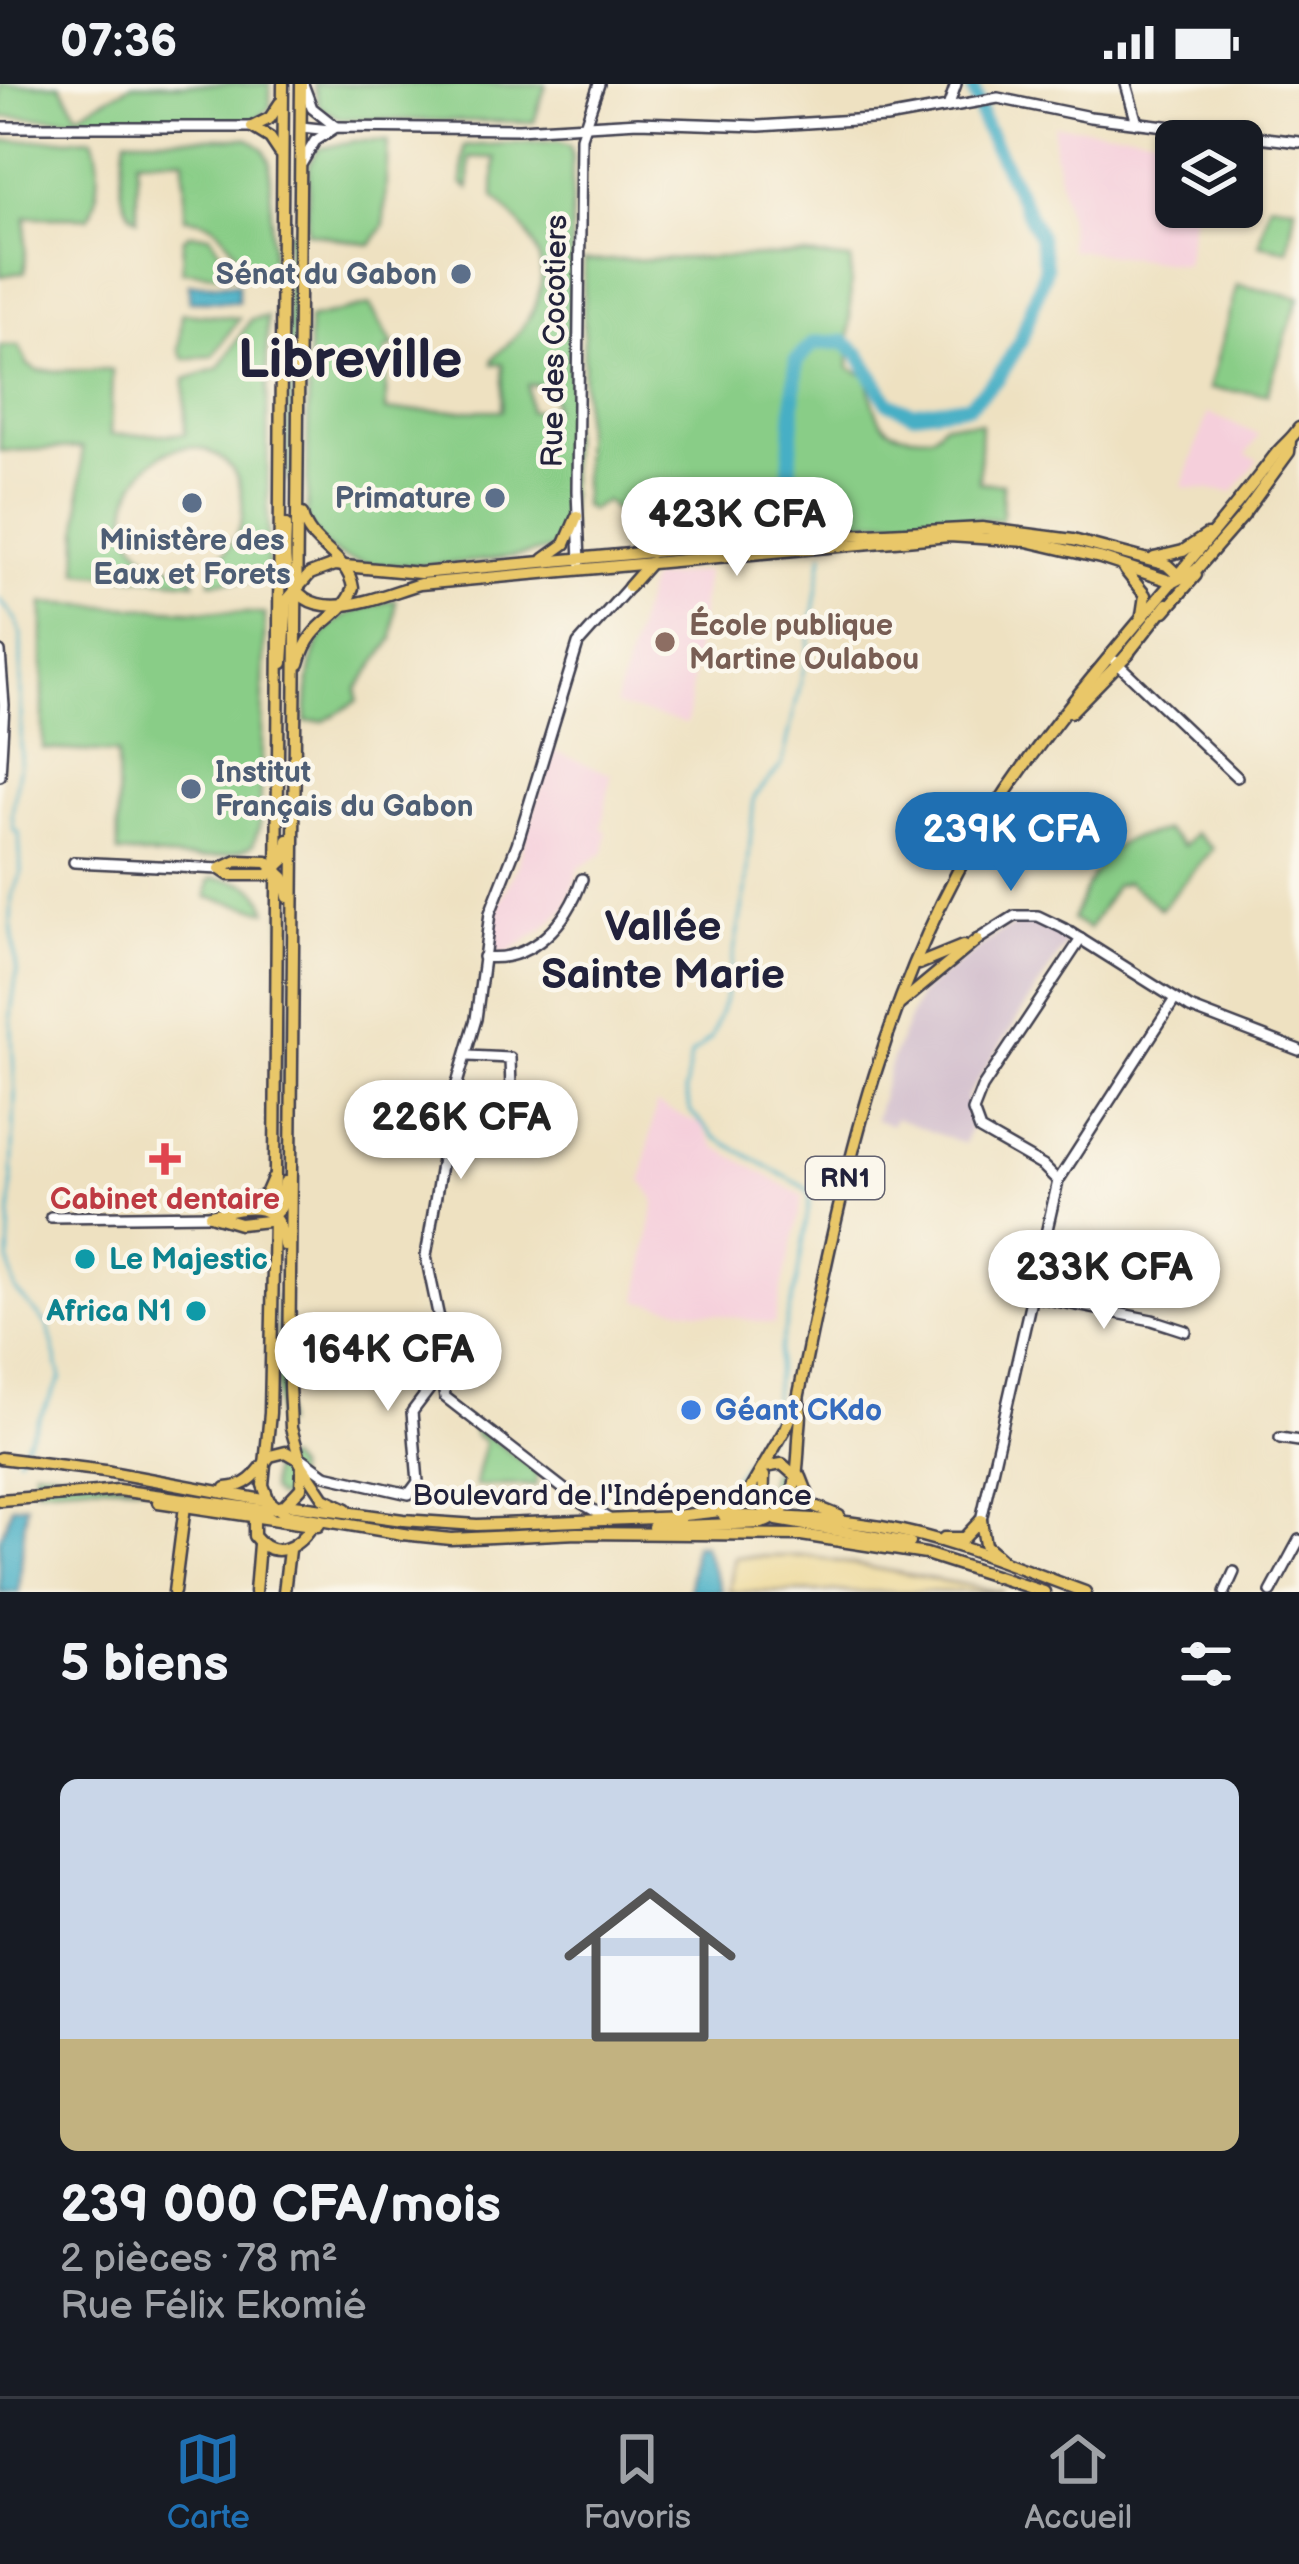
<!DOCTYPE html>
<html lang="fr">
<head>
<meta charset="utf-8">
<style>
	body { margin:0; font-family:"Balsamiq Sans",sans-serif; background:#20242c; color:#f1f3f6; height:100vh; display:flex; flex-direction:column; font-size:45px; white-space:nowrap }
	* { box-sizing:border-box; margin:0 }
	p { font-size:39px; color:#9ea1a6 }
	.icon { flex:none; width:66px; height:66px; fill:none; stroke:currentColor; stroke-width:2; stroke-linecap:round; stroke-linejoin:round }
	.map { position:relative; height:1508px; overflow:hidden }
	.sheet { display:flex; flex-direction:column; background:#171b24; flex:1 }
	.sheet>* { flex:none }
	.controls { position:absolute; left:1155px; top:36px; display:grid; gap:24px }
	.controls a { display:grid; place-items:center; width:108px; height:108px; border-radius:18px; background:#171b24; box-shadow:0 3px 9px #0004; font-size:60px }
	.price { position:absolute; translate:-50% -102px; padding:0 27px; border-radius:42px; background:#fff; color:#222; font-size:39px; line-height:78px; filter:drop-shadow(0 3px 6px #0008) }
	.price::after { content:''; position:absolute; left:50%; top:72px; width:36px; height:27px; margin-left:-18px; background:inherit; clip-path:polygon(0 0,100% 0,50% 100%) }
	.price.on { background:#1f6fb2; color:#fff }
	ul { padding:0; list-style:none }
	li { display:grid; align-content:center; gap:24px; height:636px; padding:0 60px }
	li+li { border-top:3px solid #363941 }
	li span { display:grid; place-items:center; height:372px; border-radius:18px; color:#555 }
	li>.icon { margin-inline-start:auto }
	span .icon { width:216px; height:216px; fill:#fffc; stroke-width:1 }
	li b { font-size:51px }
	h2 { display:flex; justify-content:space-between; align-items:center; height:144px; padding:0 60px; font-size:51px }
	.status { display:flex; justify-content:space-between; align-items:center; height:84px; padding:0 60px; background:#171b24; direction:ltr }
	.status svg { height:33px; fill:currentColor }
	.tab-bar { display:flex; justify-content:space-around; align-items:center; height:168px; border-top:3px solid #363941; background:#171b24; font-size:33px; color:#9ea1a6 }
	.tab-bar a { display:grid; justify-items:center; gap:6px }
	.tab-bar .on { color:#1f6fb2 }
	.map>svg:first-child { display:block }
	.built { fill:#f5cfdb }
	.industrial { fill:#d1bdcc }
	.green { fill:#89cd87; stroke:#567861; stroke-width:3; fill-rule:evenodd }
	.sand { fill:#eeda9e; stroke:#887e6c; stroke-width:3 }
	.water { fill:#46afc5; stroke:#346880; stroke-width:3 }
	.lines { fill:none; stroke-linecap:round; stroke-linejoin:round }
	.stream { stroke:#46afc5; stroke-width:3 }
	.river { stroke:#46afc5; stroke-width:15 }
	.minor-casing { stroke:#413f4f; stroke-width:14 }
	.major-casing { stroke:#413f4f; stroke-width:15 }
	.minor { stroke:#fff; stroke-width:9 }
	.major { stroke:#e9c769; stroke-width:10 }
	.service-dot { fill:#5c6f8a; stroke:#fbf7ec; stroke-width:4.5 }
	.education-dot { fill:#8d6e63; stroke:#fbf7ec; stroke-width:4.5 }
	.health-dot { fill:#e0444e; stroke:#fbf7ec; stroke-width:4.5 }
	.culture-dot { fill:#0f9aa8; stroke:#fbf7ec; stroke-width:4.5 }
	.shop-dot { fill:#3f7fe0; stroke:#fbf7ec; stroke-width:4.5 }
	.labels { text-anchor:middle; stroke-width:9; stroke-linejoin:round; paint-order:stroke }
	.shield { fill:#fbf7ec; stroke:#636270; stroke-width:3 }
	.shield-label { font-size:27px; font-weight:bold; fill:#22223b }
	.service-label { font-size:30px; font-weight:bold; fill:#4e5e75; stroke:#fbf7ec; text-anchor:end }
	.street-label { font-size:30px; fill:#22223b; stroke:#fbf7ec }
	.education-label { font-size:30px; font-weight:bold; fill:#785e54; stroke:#fbf7ec; text-anchor:start }
	.health-label { font-size:30px; font-weight:bold; fill:#be3a42; stroke:#fbf7ec }
	.culture-label { font-size:30px; font-weight:bold; fill:#0d838f; stroke:#fbf7ec; text-anchor:start }
	.shop-label { font-size:30px; font-weight:bold; fill:#366cbe; stroke:#fbf7ec; text-anchor:start }
	.district-label { font-size:42px; font-weight:bold; fill:#22223b; stroke:#fbf7ec }
	.town-label { font-size:54px; font-weight:bold; fill:#22223b; stroke:#fbf7ec }
</style>
</head>
<body>
<div class="status"><b>07:36</b><svg viewBox="0 0 49 12"><path d="M0 12V9h3v3zM5 12V6h3v6zM10 12V3h3v9zM15 12V0h3v12zM26 1h20v11H26zM47 4h2v5h-2z"/></svg></div>
<div class="map">
<svg width="1299" height="1508" viewBox="0 0 1299 1508">
	<rect width="100%" height="100%" fill="#fbf7ec"/>
	<filter id="ink" filterUnits="userSpaceOnUse"><feTurbulence type="fractalNoise" baseFrequency=".00833" numOctaves="2"/><feDisplacementMap in="SourceGraphic" scale="24" xChannelSelector="R" yChannelSelector="G"/><feConvolveMatrix kernelMatrix="1 2 1 2 8 2 1 2 1" color-interpolation-filters="sRGB"/></filter>
	<filter id="wash" filterUnits="userSpaceOnUse"><feTurbulence type="fractalNoise" baseFrequency=".004" numOctaves="4" result="noise"/><feDisplacementMap in="SourceGraphic" scale="48" xChannelSelector="R" yChannelSelector="G"/><feGaussianBlur stdDeviation="2.7" result="paint"/><feColorMatrix in="noise" values="0 0 0 0 0 0 0 0 0 0 0 0 0 0 0 0 0 1.4 0 .05"/><feComposite in="paint" operator="in"/></filter>
	<g filter="url(#wash)">
		<rect width="100%" height="100%" fill="#eee1c1"/>
		<g class="built">
			<path d="M1054 41 1201 56 1254 57 1242 70V57H1176V123H1195L1185 181 1069 165 1068 136 1054 68Z"/>
			<path d="M1208 329 1259 351 1246 371 1258 376 1233 408 1182 403Z"/>
			<path d="M706 487 687 640 615 622 650 495Z"/>
			<path d="M552 666 611 690 602 745 607 747 604 769 579 784 567 823 543 845 508 869 490 868 495 829 517 782Z"/>
			<path d="M656 1020 701 1041 716 1063 803 1112 774 1240 638 1217 655 1117 642 1097Z"/>
		</g>
		<path class="industrial" d="M1036 839 1068 857 967 1013 970 1046 964 1060 895 1034 891 1041 875 1036 891 978 918 913 933 898 1000 848 1018 840Z"/>
		<g class="green">
			<path d="M0 0H60L78 30 133 0H270V24L253 38 0 33Z"/>
			<path d="M314 0H546L534 38 341 35 319 22Z"/>
			<path d="M93 54C101 75 101 113 89 133H26L25 188 0 192V57Z"/>
			<path d="M126 54H247L264 65 270 77 272 186 267 191C259 186 248 180 241 173 218 150 225 137 185 134L184 74 137 75V135C113 118 123 81 126 54Z"/>
			<path d="M354 57H388L384 141 371 161 307 148 310 79 318 65Z"/>
			<path d="M559 57 570 61 572 72 569 443 551 465C508 477 386 489 345 474 326 467 315 451 307 434L309 235 370 221 394 263 386 265V327L502 326 503 280H493V275C502 264 513 257 520 247 561 191 538 153 494 113L495 74 470 73 469 105 462 100 464 62ZM528 301H553V326L529 327Z"/>
			<path d="M1269 119 1295 122 1288 166 1259 160Z"/>
			<path d="M288 147 295 148 292 397H287L286 383Z"/>
			<path d="M189 150 210 151 237 192 182 187 183 155Z"/>
			<path d="M805 171 851 176 849 284 867 292C877 338 880 354 932 351L944 339H981L979 398 1003 400 1002 436C876 429 746 448 621 462L619 432 606 417 590 426 583 422 584 177Z"/>
			<path d="M1237 201 1299 213 1267 310 1209 305Z"/>
			<path d="M182 229 239 234 213 272 184 275 179 266Z"/>
			<path d="M267 233 268 496 210 498C216 471 239 459 242 434 244 411 241 389 222 375 148 320 67 476 191 486L195 498 78 488 82 364 0 367V262H19L28 281 38 287 112 286 110 351 185 350V295L219 284 251 235Z"/>
			<path d="M396 516 393 555 357 605 358 617 324 637 306 638C310 563 312 532 396 516Z"/>
			<path d="M43 519 265 530 260 740 253 761C213 783 162 772 118 769L117 669 43 665Z"/>
			<path d="M1165 746 1184 762 1195 749 1213 765 1161 825 1127 798 1115 802 1089 845 1072 836C1084 809 1097 770 1127 756 1138 751 1153 751 1165 746Z"/>
			<path d="M213 794C238 796 262 799 267 827L207 813 209 797Z"/>
			<path d="M282 827H285L288 866 283 1040Z"/>
			<path d="M278 1212 281 1213 284 1340H277Z"/>
			<path d="M470 1338 537 1389 536 1401 475 1402C477 1386 485 1364 484 1356L476 1353Z"/>
			<path d="M287 1375 295 1385 293 1405 286 1413H276L270 1406 271 1384 277 1376Z"/>
			<path d="M34 1384 158 1402 90 1400 34 1404Z"/>
			<path d="M781 1384 789 1389 792 1400 776 1427 767 1424 770 1388Z"/>
		</g>
		<path class="sand" d="M808 1472 1003 1508H729L735 1473Z"/>
		<g class="water">
			<path d="M189 200H238V218L189 217Z"/>
			<path d="M26 1420 19 1508H0V1455L12 1422Z"/>
			<path d="M694 1461H703L722 1508H689Z"/>
		</g>
		<g class="lines">
			<g class="stream">
				<path d="M973 0 974 8"/>
				<path d="M0 516 16 536 21 550V672L12 730 14 747 19 748 21 789 12 811 11 839 17 887 11 930 15 1012 9 1176 15 1206 48 1242 61 1294 18 1373"/>
				<path d="M712 1422 770 1346 779 1268 797 1196 810 1115 809 1107 801 1101 716 1054 691 1028 685 1007 691 971 711 954 724 918 746 806 754 713 782 681 808 566 823 469"/>
			</g>
			<path class="river" d="M823 446 788 414 796 277 814 259 844 258 859 270 888 318 912 329 969 321 998 294 1020 258 1046 184 1039 152 985 42 974 8"/>
		</g>
	</g>
	<g filter="url(#ink)">
		<g class="lines">
			<defs>
				<g id="minor">
					<path d="M303 0 312 24 336 43"/>
					<path d="M1126 0 1137 39"/>
					<path d="M948 23 956 0"/>
					<path d="M0 43H252"/>
					<path d="M301 43 330 46"/>
					<path d="M302 79 315 57 336 43 519 45 638 38 759 42 886 34 998 14 1090 33 1299 58"/>
					<path d="M580 478 577 407 581 53 599 0"/>
					<path d="M0 568 4 621 0 692"/>
					<path d="M1115 577 1237 693"/>
					<path d="M74 778 220 785"/>
					<path d="M977 856 1015 832H1038L1063 844 1190 924 1299 966"/>
					<path d="M483 873C532 879 568 838 582 795"/>
					<path d="M468 972 510 974 512 1036"/>
					<path d="M1058 1097 1043 1082 980 1046 973 1027 982 1004 1081 855"/>
					<path d="M51 1133 210 1131"/>
					<path d="M1031 1212 1152 1236 1186 1247"/>
					<path d="M1280 1354 1299 1357"/>
					<path d="M303 1375 325 1391 409 1410 418 1398 412 1328 440 1291"/>
					<path d="M609 1435 583 1420 445 1313 442 1298 446 1268 426 1172 451 1020 476 935 490 829 517 760 578 560 629 503"/>
					<path d="M981 1436 1058 1097 1175 915"/>
					<path d="M1225 1508 1234 1488"/>
					<path d="M1271 1508 1299 1456"/>
				</g>
				<g id="major">
					<path d="M283 0 275 1085 270 1329 263 1401 269 1417 285 1430 403 1450"/>
					<path d="M252 43 270 34 280 19"/>
					<path d="M252 43 270 54 280 69"/>
					<path d="M1241 434 1289 368 1290 357"/>
					<path d="M286 441C286 457 283 476 288 491 308 548 382 510 420 500L949 452 1027 457 1100 474 1173 498 1196 486 1244 431"/>
					<path d="M1154 474 1183 467 1207 451"/>
					<path d="M544 475 565 460 577 432"/>
					<path d="M1125 486 1145 511 1142 531"/>
					<path d="M629 503 651 478"/>
					<path d="M1165 527 1196 491"/>
					<path d="M1125 573 1167 520"/>
					<path d="M283 579 287 516 310 490 334 481 420 489 828 452 982 444 1073 456 1167 481 1181 494"/>
					<path d="M299 580C311 533 341 538 353 504 348 470 309 464 302 430"/>
					<path d="M1071 628 1129 569"/>
					<path d="M220 785 237 777 267 778 284 794 288 813"/>
					<path d="M220 785 229 791H268L285 775 288 756"/>
					<path d="M919 880 963 862"/>
					<path d="M900 920 977 856"/>
					<path d="M245 1123 266 1110 273 1094"/>
					<path d="M210 1131C245 1124 279 1112 284 1161"/>
					<path d="M213 1132 240 1140 268 1137 281 1123 285 1098"/>
					<path d="M0 1374 105 1387 269 1417"/>
					<path d="M765 1383 782 1380 798 1394"/>
					<path d="M764 1392 763 1423 777 1436 910 1459"/>
					<path d="M801 1393 812 1421 839 1432"/>
					<path d="M226 1404C249 1403 257 1389 270 1372L286 1368 298 1375 324 1414 347 1425"/>
					<path d="M87 1409 118 1406 265 1426 284 1422 301 1404 302 1382 291 1344 289 1301 301 0"/>
					<path d="M0 1416 92 1409"/>
					<path d="M158 1418 318 1442"/>
					<path d="M287 1420 403 1436 477 1441 681 1433"/>
					<path d="M675 1432 730 1426 741 1421 787 1342 798 1315C841 1104 883 887 1007 706 1088 588 1189 485 1275 371 1283 361 1292 355 1299 344"/>
					<path d="M724 1432C777 1432 829 1434 881 1443 951 1455 1019 1484 1085 1508"/>
					<path d="M254 1435V1452C274 1477 297 1465 312 1442"/>
					<path d="M981 1436 985 1461 1000 1474"/>
					<path d="M653 1443 762 1439C799 1428 797 1386 799 1355 800 1340 803 1328 798 1315"/>
					<path d="M402 1450 451 1455 577 1449 801 1451 926 1470 1044 1508"/>
					<path d="M944 1454H964L981 1436"/>
					<path d="M174 1508 185 1422"/>
					<path d="M255 1508 259 1460"/>
					<path d="M284 1508 289 1466"/>
				</g>
			</defs>
			<use href="#minor" class="minor-casing"/>
			<use href="#major" class="major-casing"/>
			<use href="#minor" class="minor"/>
			<use href="#major" class="major"/>
		</g>
	</g>
	<g class="service-dot">
		<circle cx="461" cy="190" r="12"/>
		<circle cx="495" cy="414" r="12"/>
		<circle cx="192" cy="419" r="12"/>
		<circle cx="191" cy="705" r="12"/>
	</g>
	<circle class="education-dot" cx="665" cy="558" r="12"/>
	<path class="health-dot" d="M159 1057h12v12h12v12h-12v12h-12v-12h-12v-12h12z"/>
	<g class="culture-dot">
		<circle cx="85" cy="1175" r="12"/>
		<circle cx="196" cy="1227" r="12"/>
	</g>
	<circle class="shop-dot" cx="691" cy="1326" r="12"/>
	<g class="labels">
		<rect class="shield" x="806" y="1073" width="78" height="42" rx="9"/>
		<g class="shield-label">
			<text x="845" y="1103">RN1</text>
		</g>
		<g class="service-label">
			<text x="437" y="200">Sénat du Gabon</text>
			<text x="471" y="424">Primature</text>
			<text x="192" y="466" text-anchor="middle">Ministère des<tspan x="192" dy="34">Eaux et Forets</tspan></text>
			<text x="215" y="698" text-anchor="start">Institut<tspan x="215" dy="34">Français du Gabon</tspan></text>
		</g>
		<g class="street-label">
			<text transform="translate(554 257) rotate(-89)" y="10">Rue des Cocotiers</text>
			<text x="612" y="1421">Boulevard de l'Indépendance</text>
		</g>
		<g class="education-label">
			<text x="689" y="551">École publique<tspan x="689" dy="34">Martine Oulabou</tspan></text>
		</g>
		<g class="health-label">
			<text x="165" y="1125">Cabinet dentaire</text>
		</g>
		<g class="culture-label">
			<text x="109" y="1185">Le Majestic</text>
			<text x="172" y="1237" text-anchor="end">Africa N1</text>
		</g>
		<g class="shop-label">
			<text x="715" y="1336">Géant CKdo</text>
		</g>
		<g class="district-label">
			<text x="663" y="856">Vallée<tspan x="663" dy="48">Sainte Marie</tspan></text>
		</g>
		<g class="town-label">
			<text x="350" y="293">Libreville</text>
		</g>
	</g>
</svg>
<div class="controls">
<a><svg class="icon" aria-label="layers" viewBox="0 0 24 24"><path d="M12 4l9 5-9 5-9-5zM3 14l9 5 9-5"/></svg></a>
</div>
<b class="price" style="left:737px;top:495px">423K CFA</b>
<b class="price on" style="left:1011px;top:810px">239K CFA</b>
<b class="price" style="left:461px;top:1098px">226K CFA</b>
<b class="price" style="left:1104px;top:1248px">233K CFA</b>
<b class="price" style="left:388px;top:1330px">164K CFA</b>
</div>
<section class="sheet">
<h2>5 biens<svg class="icon" aria-label="filters" viewBox="0 0 24 24"><path d="M4 7h16M4 17h16"/><circle cx="9" cy="7" r="2"/><circle cx="15" cy="17" r="2"/></svg></h2>
<ul>
<li><span style="background:linear-gradient(#c9d6e8 70%,#c2b280 0)"><svg class="icon" aria-label="home" viewBox="0 0 24 24"><path d="M3 11l9-7 9 7M6 9v11h12V9"/></svg></span><div><b>239 000 CFA/mois</b><p>2 pièces · 78 m²</p><p>Rue Félix Ekomié</p></div></li>
</ul>
</section>
<nav class="tab-bar">
<a class="on"><svg class="icon" aria-label="map" viewBox="0 0 24 24"><path d="M3 6l6-2 6 2 6-2v14l-6 2-6-2-6 2zM9 4v14M15 6v14"/></svg>Carte</a>
<a><svg class="icon" aria-label="saved" viewBox="0 0 24 24"><path d="M7 4h10v16l-5-4-5 4z"/></svg>Favoris</a>
<a><svg class="icon" aria-label="home" viewBox="0 0 24 24"><path d="M3 11l9-7 9 7M6 9v11h12V9"/></svg>Accueil</a>
</nav>
</body>
</html>
